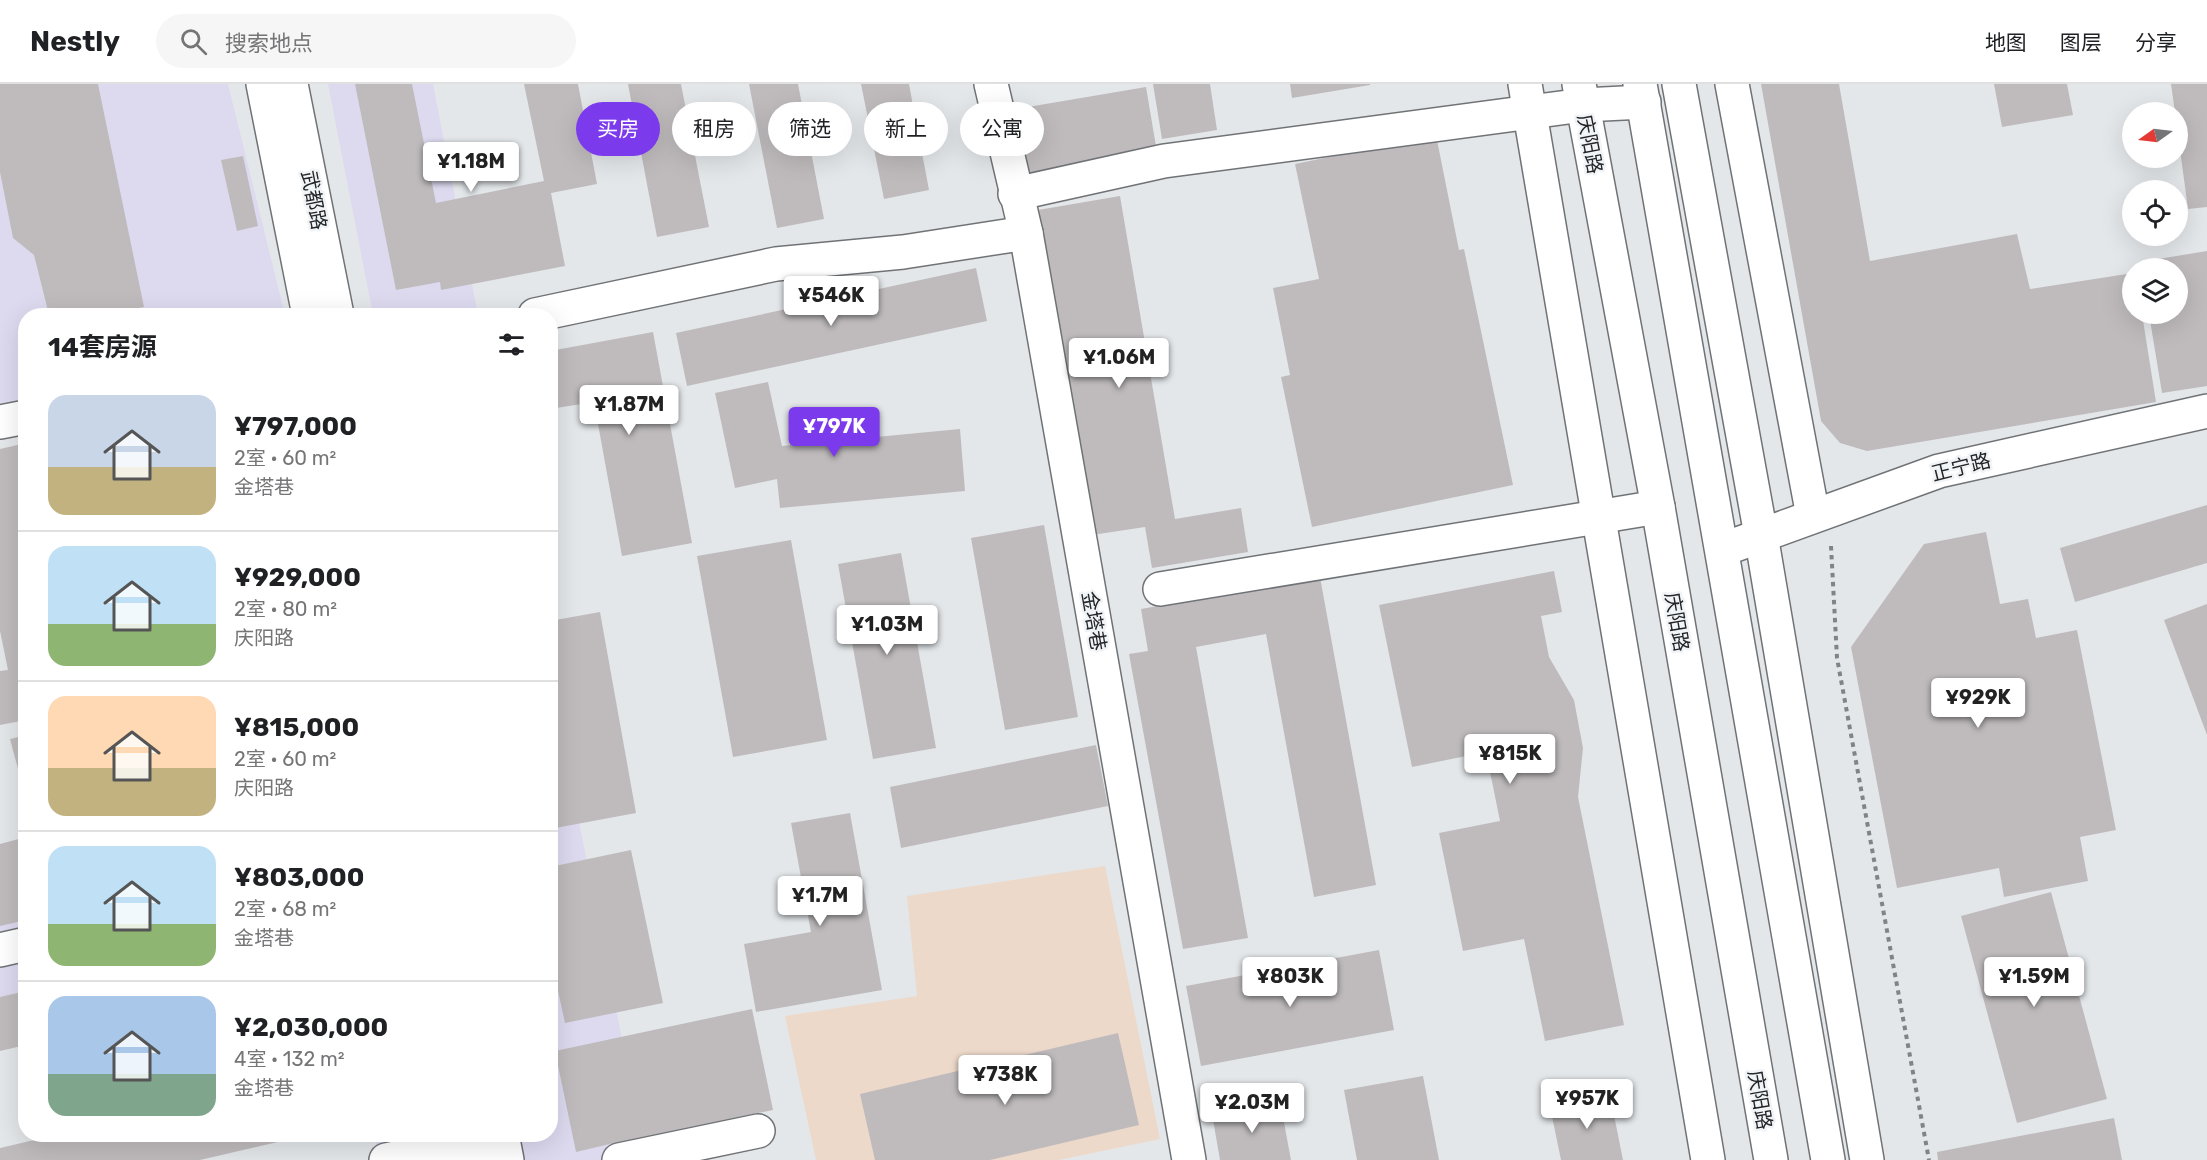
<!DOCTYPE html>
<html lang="zh">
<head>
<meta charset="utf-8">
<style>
	body { margin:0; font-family:Rubik,"Noto Sans SC",sans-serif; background:#f6f6f6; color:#202124; height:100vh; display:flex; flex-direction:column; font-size:22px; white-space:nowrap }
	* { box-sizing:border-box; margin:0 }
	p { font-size:20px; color:#757577 }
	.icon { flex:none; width:33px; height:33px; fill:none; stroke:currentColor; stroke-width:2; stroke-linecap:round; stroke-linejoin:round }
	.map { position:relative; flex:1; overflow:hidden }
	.sheet { position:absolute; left:18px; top:224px; width:540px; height:834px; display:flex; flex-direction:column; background:#fff; border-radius:24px; box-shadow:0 6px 24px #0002 }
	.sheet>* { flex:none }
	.banner { position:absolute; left:576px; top:18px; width:570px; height:54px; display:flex; gap:12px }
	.needle { width:39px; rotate:256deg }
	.controls { position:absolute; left:2122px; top:18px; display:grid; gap:12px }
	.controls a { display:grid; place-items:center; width:66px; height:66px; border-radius:50%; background:#fff; box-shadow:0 6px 24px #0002; font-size:30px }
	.price { position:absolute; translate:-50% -51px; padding:0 14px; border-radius:6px; background:#fff; color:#222; font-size:20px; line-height:39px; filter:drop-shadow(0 2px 3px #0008) }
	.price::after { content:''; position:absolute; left:50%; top:36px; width:18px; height:14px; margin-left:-9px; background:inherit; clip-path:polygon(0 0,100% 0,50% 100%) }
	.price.active { background:#7c3aed; color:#fff }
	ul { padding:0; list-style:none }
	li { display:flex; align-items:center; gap:18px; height:150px; padding:0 30px }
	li+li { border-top:2px solid #e0e0e0 }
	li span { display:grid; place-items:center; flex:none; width:168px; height:120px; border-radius:18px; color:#555 }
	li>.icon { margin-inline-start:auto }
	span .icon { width:72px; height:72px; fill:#fffc; stroke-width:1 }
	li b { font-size:26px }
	h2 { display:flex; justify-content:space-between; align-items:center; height:72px; padding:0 30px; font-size:26px }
	.tag { padding:0 21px; border-radius:27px; background:#fff; box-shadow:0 6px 24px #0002; font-size:21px; line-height:54px }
	.tag.active { background:#7c3aed; color:#fff }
	header { display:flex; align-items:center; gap:36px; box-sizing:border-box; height:84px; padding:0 30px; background:#fff; border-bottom:2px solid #e0e0e0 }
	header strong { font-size:28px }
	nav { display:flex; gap:33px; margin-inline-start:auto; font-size:21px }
	.search { width:420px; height:54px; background:#f6f6f6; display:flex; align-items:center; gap:15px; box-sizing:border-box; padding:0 21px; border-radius:33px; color:#757577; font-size:22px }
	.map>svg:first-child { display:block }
	.commercial { fill:#dddaf0 }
	.education { fill:#ecd9ca }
	.building { fill:#bfbbbd }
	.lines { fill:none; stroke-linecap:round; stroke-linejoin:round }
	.minor-casing { stroke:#707376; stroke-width:36 }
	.major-casing { stroke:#707376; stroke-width:36 }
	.path { stroke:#818486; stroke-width:4; stroke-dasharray:4.5 4.5; stroke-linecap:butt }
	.minor { stroke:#fff; stroke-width:33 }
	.major { stroke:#fff; stroke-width:33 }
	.labels { text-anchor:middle; stroke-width:5; stroke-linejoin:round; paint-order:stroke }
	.street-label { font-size:20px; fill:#242527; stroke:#f1f4f7 }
</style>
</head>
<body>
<header>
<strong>Nestly</strong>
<div class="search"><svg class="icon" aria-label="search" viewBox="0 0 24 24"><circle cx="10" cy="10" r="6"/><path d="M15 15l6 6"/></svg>搜索地点</div>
<nav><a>地图</a><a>图层</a><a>分享</a></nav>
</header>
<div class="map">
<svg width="2207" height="1076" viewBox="0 0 2207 1076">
	<rect width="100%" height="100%" fill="#e3e7ea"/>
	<g class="commercial">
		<path d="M0 0H228L285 231H26L25 320 0 326Z"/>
		<path d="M328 0H433L478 231H373Z"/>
		<path d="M551 596 646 1076H379L374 1050H550Z"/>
		<path d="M25 765V943L0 949V770Z"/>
	</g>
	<path class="education" d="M1105 782 1160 1055 1059 1076H816L785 932 917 912 907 812Z"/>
	<g class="building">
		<path d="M0 0H98L144 223 104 231H49L34 171 13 154 0 88Z"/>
		<path d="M355 0H412L436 119 544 97 524 0H578L597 100 551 109 565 182 441 206 440 198 396 206Z"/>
		<path d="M628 0H681L709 143 657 153Z"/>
		<path d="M749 0H798L824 135 777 144Z"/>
		<path d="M861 0H909L929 106 884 115Z"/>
		<path d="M1153 0H1210L1217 46 1162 55Z"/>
		<path d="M1290 0H1370V1L1292 14Z"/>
		<path d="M1761 0H1839L1870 177 2017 150 2030 205 2133 189V230H2142L2156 318 1867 367 1840 359 1821 337Z"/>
		<path d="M1994 0H2067L2073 31 2002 43Z"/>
		<path d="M2171 0H2207V123L2188 125 2178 51V28H2175Z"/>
		<path d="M1146 3 1158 74 1028 95 1016 25Z"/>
		<path d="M1436 51 1459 166 1464 165 1513 401 1312 443 1281 293 1290 291 1273 204 1319 195 1295 80Z"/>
		<path d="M243 72 258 142 237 147 221 76Z"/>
		<path d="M1120 112 1175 435 1241 424 1248 468 1152 484 1145 443 1092 451 1038 126Z"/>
		<path d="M2207 167V302L2162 309 2149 230H2178V184H2141L2140 178Z"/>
		<path d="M976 184 987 237 687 302 676 249Z"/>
		<path d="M653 248 692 459 622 472 594 318 550 325V267Z"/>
		<path d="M768 298 782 362 960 345 965 407 780 424 777 395 735 404 715 309Z"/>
		<path d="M26 359V636L0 641V587L8 586 0 547V365Z"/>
		<path d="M2207 421V479L2075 518 2060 464Z"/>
		<path d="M1044 441 1078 633 1005 646 971 454Z"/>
		<path d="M1986 448 2000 520 2028 515 2036 554 2077 546 2116 746 2080 753 2088 797 2004 813 1999 784 1897 804 1851 563 1924 460Z"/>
		<path d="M791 456 827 656 733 673 697 472Z"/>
		<path d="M901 469 936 664 873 675 838 480Z"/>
		<path d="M1554 487 1562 528 1541 532 1549 573 1574 616 1583 664 1578 713 1624 941 1545 957 1524 855 1463 867 1439 749 1500 737 1486 668 1412 683 1379 521Z"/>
		<path d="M1320 493 1376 801 1314 813 1266 550 1196 563 1248 854 1183 865 1129 570 1148 567 1141 525Z"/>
		<path d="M2207 520V651L2164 536Z"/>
		<path d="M600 528 636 729 550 745V537Z"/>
		<path d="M26 651V711H25L10 655Z"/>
		<path d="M1096 661 1108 722 901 764 890 703Z"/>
		<path d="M850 729 882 906 756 928 744 860 811 848 791 739Z"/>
		<path d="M26 753V836L0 842V760Z"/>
		<path d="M631 766 663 919 565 939 550 870V783Z"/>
		<path d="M2051 808 2107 1015 2017 1039 1961 832Z"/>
		<path d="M1379 866 1394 946 1201 982 1186 902Z"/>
		<path d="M26 907V961L0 967V913Z"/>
		<path d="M752 925 773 1026 739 1033 740 1040 615 1066 614 1059 576 1068 555 967Z"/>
		<path d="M1118 949 1139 1041 990 1076H875L860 1010Z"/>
		<path d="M1423 992 1439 1076H1357L1344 1006Z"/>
		<path d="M1610 1011 1623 1076H1561L1550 1023Z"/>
		<path d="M1280 1017 1291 1076H1220L1212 1030Z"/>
		<path d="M2114 1034 2122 1076H1938L1937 1068Z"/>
		<path d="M60 1050H308V1051L200 1076H0V1064Z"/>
	</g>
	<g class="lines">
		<defs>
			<g id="minor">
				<path d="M991 0 1026 149 1189 1076"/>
				<path d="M1525 0 1708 1076"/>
				<path d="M1679 0 1761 451 1867 1076"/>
				<path d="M1732 0 1813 432"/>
				<path d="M1015 110 1164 77 1583 21 1644 18"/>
				<path d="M535 231 776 180 903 168 1026 149"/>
				<path d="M0 338 26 333"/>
				<path d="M1724 465 1939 387 2207 327"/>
				<path d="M1160 505 1658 423"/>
				<path d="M0 866 26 860"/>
				<path d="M386 1076 501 1052"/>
				<path d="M619 1076 758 1047"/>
			</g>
			<g id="major">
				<path d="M263 0 309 231"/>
				<path d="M291 0 337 231"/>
				<path d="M1579 0 1658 423 1771 1076"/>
				<path d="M1640 0 1828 1076"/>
				<path d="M473 1050 478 1076"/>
				<path d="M502 1050 507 1076"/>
			</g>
		</defs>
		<use href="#minor" class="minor-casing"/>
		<use href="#major" class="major-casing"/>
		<path class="path" d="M1831 462 1837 574 1929 1076"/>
		<use href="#minor" class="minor"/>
		<use href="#major" class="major"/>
	</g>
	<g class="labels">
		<g class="street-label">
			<text transform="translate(1590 60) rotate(79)" y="7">庆阳路</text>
			<text transform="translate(314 116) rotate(79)" y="7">武都路</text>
			<text transform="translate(1961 383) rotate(-14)" y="7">正宁路</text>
			<text transform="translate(1094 537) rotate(80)" y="7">金塔巷</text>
			<text transform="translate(1677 538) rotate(80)" y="7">庆阳路</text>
			<text transform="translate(1760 1016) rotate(80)" y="7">庆阳路</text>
		</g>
	</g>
</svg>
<div class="controls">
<a><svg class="needle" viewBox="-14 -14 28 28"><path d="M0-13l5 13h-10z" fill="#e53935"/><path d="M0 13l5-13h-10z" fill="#757577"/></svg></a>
<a><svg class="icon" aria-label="locate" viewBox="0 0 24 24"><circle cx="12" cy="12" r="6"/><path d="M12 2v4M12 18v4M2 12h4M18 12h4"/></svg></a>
<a><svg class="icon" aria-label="layers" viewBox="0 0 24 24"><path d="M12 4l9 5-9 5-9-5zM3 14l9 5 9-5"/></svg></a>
</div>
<b class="price" style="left:471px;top:109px">¥1.18M</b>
<b class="price" style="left:831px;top:243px">¥546K</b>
<b class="price" style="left:1119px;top:305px">¥1.06M</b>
<b class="price" style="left:629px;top:352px">¥1.87M</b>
<b class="price active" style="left:834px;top:374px">¥797K</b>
<b class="price" style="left:887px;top:572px">¥1.03M</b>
<b class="price" style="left:1978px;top:645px">¥929K</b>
<b class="price" style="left:1510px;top:701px">¥815K</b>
<b class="price" style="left:820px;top:843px">¥1.7M</b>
<b class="price" style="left:1290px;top:924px">¥803K</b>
<b class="price" style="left:2034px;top:924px">¥1.59M</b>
<b class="price" style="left:1005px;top:1022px">¥738K</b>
<b class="price" style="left:1587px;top:1046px">¥957K</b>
<b class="price" style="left:1252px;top:1050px">¥2.03M</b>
<div class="banner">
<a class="tag active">买房</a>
<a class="tag">租房</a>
<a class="tag">筛选</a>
<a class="tag">新上</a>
<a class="tag">公寓</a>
</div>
<section class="sheet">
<h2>14套房源<svg class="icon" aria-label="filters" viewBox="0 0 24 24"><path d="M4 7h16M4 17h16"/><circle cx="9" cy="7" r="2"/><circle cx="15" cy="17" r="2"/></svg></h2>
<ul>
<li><span style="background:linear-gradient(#c9d6e8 60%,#c2b280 0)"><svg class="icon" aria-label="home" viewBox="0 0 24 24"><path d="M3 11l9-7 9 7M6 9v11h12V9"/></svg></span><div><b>¥797,000</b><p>2室 · 60 m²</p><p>金塔巷</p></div></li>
<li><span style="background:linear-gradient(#bfe0f5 65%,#8fb573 0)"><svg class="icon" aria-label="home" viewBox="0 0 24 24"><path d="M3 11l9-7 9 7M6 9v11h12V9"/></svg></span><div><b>¥929,000</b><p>2室 · 80 m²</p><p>庆阳路</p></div></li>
<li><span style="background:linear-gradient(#ffd9b3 60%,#c2b280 0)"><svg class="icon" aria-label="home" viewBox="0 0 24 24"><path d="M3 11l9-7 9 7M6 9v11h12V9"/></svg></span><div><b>¥815,000</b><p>2室 · 60 m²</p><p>庆阳路</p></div></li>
<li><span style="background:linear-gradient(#bfe0f5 65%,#8fb573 0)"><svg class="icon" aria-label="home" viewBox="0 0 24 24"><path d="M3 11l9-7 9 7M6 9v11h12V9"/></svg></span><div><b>¥803,000</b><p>2室 · 68 m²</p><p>金塔巷</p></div></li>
<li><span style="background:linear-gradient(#a9c7e8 65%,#7fa58c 0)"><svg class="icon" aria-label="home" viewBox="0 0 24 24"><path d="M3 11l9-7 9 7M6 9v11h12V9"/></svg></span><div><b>¥2,030,000</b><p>4室 · 132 m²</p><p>金塔巷</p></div></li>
</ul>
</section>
</div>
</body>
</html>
